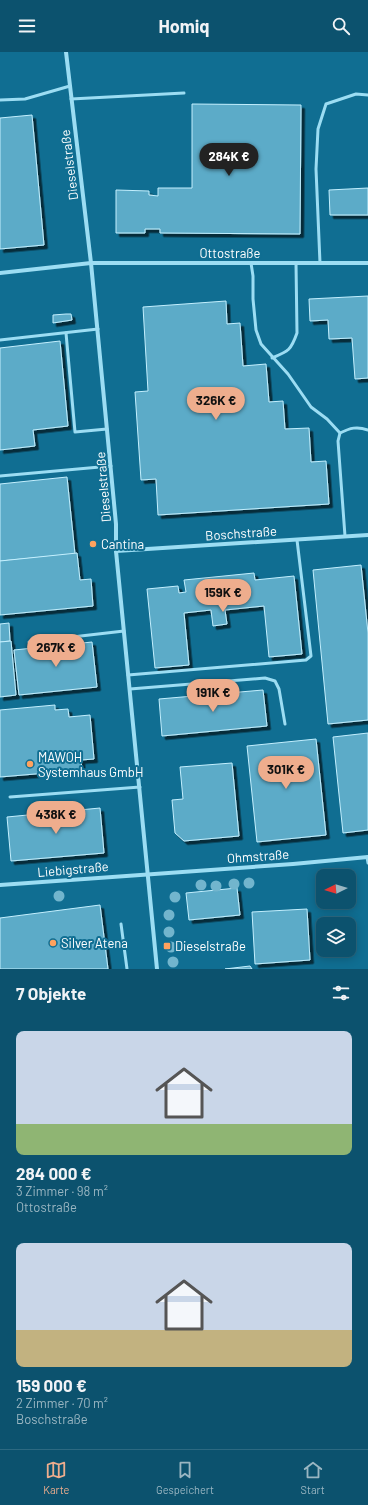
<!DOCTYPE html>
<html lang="de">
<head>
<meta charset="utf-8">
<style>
	body { margin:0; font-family:Barlow,sans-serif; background:#1a5c76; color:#f1f3f6; height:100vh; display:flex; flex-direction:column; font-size:15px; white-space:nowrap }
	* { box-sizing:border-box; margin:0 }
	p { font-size:13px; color:#9ab6c2 }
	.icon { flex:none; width:22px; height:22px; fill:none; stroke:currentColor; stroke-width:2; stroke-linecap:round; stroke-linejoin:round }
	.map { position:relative; height:917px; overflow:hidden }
	.drawer { display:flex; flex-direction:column; background:#0c526e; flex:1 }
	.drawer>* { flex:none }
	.needle { width:26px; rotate:265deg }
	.buttons { position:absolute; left:316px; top:817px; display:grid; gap:8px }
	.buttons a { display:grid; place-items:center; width:40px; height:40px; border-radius:8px; background:#0c526e; box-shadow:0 2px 10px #0003,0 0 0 1px #2c6981; font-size:20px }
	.price { position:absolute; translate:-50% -34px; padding:0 9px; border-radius:14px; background:#eead8d; color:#111; font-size:13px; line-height:26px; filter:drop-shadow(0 1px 2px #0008) }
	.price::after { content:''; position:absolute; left:50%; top:24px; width:12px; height:9px; margin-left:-6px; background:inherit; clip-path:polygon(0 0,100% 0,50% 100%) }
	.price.active { background:#222; color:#fff }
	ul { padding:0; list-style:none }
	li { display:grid; align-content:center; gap:8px; height:212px; padding:0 16px }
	li span { display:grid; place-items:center; height:124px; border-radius:8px; color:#555 }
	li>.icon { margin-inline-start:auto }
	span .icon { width:72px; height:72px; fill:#fffc; stroke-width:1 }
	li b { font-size:17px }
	h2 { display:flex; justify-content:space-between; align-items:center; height:48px; padding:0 16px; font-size:17px }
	header { display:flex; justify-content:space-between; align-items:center; height:52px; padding:0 16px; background:#0c526e; font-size:18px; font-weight:700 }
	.tab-bar { display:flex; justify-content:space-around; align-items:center; height:56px; border-top:1px solid #2c6981; background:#0c526e; font-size:11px; color:#9ab6c2 }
	.tab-bar a { display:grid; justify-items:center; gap:2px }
	.tab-bar .active { color:#eead8d }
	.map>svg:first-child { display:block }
	.building { fill:#5cabc8; stroke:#c3effe; filter:url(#shadow) }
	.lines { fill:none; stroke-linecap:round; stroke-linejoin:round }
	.lane { stroke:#9cddf3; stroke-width:3 }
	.street { stroke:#9cddf3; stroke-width:4 }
	.tree { fill:#72b5cd }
	.poi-dot { fill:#ffa25e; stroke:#106e92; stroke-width:1.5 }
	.labels { text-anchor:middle; stroke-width:4; stroke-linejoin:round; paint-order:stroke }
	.street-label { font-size:13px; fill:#fff; stroke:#106e92 }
	.poi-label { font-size:13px; fill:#fff; stroke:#106e92; text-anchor:start }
</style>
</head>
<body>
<header><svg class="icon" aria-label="menu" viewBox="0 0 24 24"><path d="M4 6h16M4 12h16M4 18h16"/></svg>Homiq<svg class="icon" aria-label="search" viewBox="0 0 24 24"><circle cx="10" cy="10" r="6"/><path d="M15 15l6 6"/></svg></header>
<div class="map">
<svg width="368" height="917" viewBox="0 0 368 917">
	<defs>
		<filter id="shadow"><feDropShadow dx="3.5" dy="3.5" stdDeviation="0" flood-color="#0009"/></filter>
	</defs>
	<rect width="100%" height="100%" fill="#106e92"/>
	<g class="building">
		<path d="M192 52 301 53 300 182 160 181V177H145V181H116V138L149 139V143L158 144V136H192Z"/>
		<path d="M32 63 44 193 0 197V66Z"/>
		<path d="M368 136V163H330L329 138Z"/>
		<path d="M368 244V326L355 327 352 286 329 287 328 268 310 269 309 247Z"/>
		<path d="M226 249 227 272 240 271 243 314 266 312 269 350 283 349 285 377 309 376 311 410 326 409 329 452 158 463 156 427 141 428 135 340 148 339 143 255Z"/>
		<path d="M66 262H71L72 268 53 271V263Z"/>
		<path d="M60 289 68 374 33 378 35 394 0 398V296Z"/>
		<path d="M67 425 75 502 0 509V432Z"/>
		<path d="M77 501 80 528 91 527 93 554 0 563V509Z"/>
		<path d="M361 513 368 581V668L328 672 313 518Z"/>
		<path d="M254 521 255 528 294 524 302 602 269 605 264 554 225 558 227 572 213 574 211 558 184 561 189 613 155 616 147 537 178 534 179 541 186 540 184 528Z"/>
		<path d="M9 571 10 589 0 590V572Z"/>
		<path d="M11 589 16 643 0 645V590Z"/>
		<path d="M92 590 97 635 19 643 14 598Z"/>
		<path d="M263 638 267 674 162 684 159 647Z"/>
		<path d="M55 653V658L68 657 69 665 90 663 94 707 81 708 82 718 0 725V658Z"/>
		<path d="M368 681V778L343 781 333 685Z"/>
		<path d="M316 687 326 783 257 790 247 694Z"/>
		<path d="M232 711 239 784 184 789 175 781 172 748 183 747 180 715Z"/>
		<path d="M100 756 104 801 11 809 7 765Z"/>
		<path d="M237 836 240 863 189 868 186 841Z"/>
		<path d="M100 853 108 917H0V866Z"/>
		<path d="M307 857 310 908 255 912 252 860Z"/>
		<path d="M250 914 252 917H225Z"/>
	</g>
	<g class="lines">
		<g class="lane">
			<path d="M71 47 184 41"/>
			<path d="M0 48 25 47 70 34"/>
			<path d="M251 211 253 224V247L256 278 261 292 288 322 311 355 327 367 340 381"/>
			<path d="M320 211 316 117 318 77 326 52 356 42 368 43"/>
			<path d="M66 281 75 380 107 377"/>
			<path d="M0 288 98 277"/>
			<path d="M272 306C289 299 291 298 297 281L296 211"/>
			<path d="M0 424 111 414"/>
			<path d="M345 484 338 389 340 381C350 376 357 374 368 378"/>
			<path d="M29 590 124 579"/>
			<path d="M128 623 306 608 311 604 297 488"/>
			<path d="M130 637 265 626 275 629 279 637 285 672"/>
			<path d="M10 745 140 735"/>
			<path d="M367 805 368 811"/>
			<path d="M121 872 127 917"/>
		</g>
		<g class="street">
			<path d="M66 0 91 211 116 472V499L157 917"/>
			<path d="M0 221 91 211H368"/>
			<path d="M116 499 368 483"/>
			<path d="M0 833 293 812 368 805"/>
		</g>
	</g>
	<g class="tree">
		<circle cx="249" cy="831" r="5.5"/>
		<circle cx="234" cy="832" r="5.5"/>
		<circle cx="201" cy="833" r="5.5"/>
		<circle cx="216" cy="834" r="5.5"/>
		<circle cx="59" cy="844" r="5.5"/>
		<circle cx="175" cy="845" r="5.5"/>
		<circle cx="169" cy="863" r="5.5"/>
		<circle cx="169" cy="880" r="5.5"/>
		<circle cx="171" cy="895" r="5.5"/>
		<circle cx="173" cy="910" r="5.5"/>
	</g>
	<g class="poi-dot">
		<circle cx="93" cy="492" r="4"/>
		<circle cx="30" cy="712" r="4"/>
		<circle cx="53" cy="891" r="4"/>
		<rect x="163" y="890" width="8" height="8" rx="2"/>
	</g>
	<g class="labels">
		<g class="street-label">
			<text transform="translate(69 113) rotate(-97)" y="5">Dieselstraße</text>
			<text x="230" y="206">Ottostraße</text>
			<text transform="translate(103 435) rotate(-95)" y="5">Dieselstraße</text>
			<text transform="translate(241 481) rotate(-4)" y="5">Boschstraße</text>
			<text transform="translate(258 804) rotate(-4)" y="5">Ohmstraße</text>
			<text transform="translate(73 817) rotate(-5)" y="5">Liebigstraße</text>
		</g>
		<g class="poi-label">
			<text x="101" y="497">Cantina</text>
			<text x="38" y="710">MAWOH<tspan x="38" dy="15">Systemhaus GmbH</tspan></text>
			<text x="61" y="896">Silver Atena</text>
			<text x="175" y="899">Dieselstraße</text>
		</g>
	</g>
</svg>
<div class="buttons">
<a><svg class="needle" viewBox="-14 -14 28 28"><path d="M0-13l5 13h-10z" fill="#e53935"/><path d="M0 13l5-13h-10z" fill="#9ab6c2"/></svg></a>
<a><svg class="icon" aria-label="layers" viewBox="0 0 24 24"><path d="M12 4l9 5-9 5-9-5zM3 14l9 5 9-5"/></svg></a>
</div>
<b class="price active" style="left:229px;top:125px">284K €</b>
<b class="price" style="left:216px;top:369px">326K €</b>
<b class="price" style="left:223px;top:561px">159K €</b>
<b class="price" style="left:56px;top:616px">267K €</b>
<b class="price" style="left:213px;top:661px">191K €</b>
<b class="price" style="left:286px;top:738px">301K €</b>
<b class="price" style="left:56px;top:783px">438K €</b>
</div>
<section class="drawer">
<h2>7 Objekte<svg class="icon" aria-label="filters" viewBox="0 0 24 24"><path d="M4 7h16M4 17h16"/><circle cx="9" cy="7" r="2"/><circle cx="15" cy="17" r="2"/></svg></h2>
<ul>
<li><span style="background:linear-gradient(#c9d6e8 75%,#8fb573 0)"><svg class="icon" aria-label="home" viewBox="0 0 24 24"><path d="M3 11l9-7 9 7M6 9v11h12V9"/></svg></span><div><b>284 000 €</b><p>3 Zimmer · 98 m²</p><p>Ottostraße</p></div></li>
<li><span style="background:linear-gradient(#c9d6e8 70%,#c2b280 0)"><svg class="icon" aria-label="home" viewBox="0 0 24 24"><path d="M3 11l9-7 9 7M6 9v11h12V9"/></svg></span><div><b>159 000 €</b><p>2 Zimmer · 70 m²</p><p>Boschstraße</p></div></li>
</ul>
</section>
<nav class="tab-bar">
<a class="active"><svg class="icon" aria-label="map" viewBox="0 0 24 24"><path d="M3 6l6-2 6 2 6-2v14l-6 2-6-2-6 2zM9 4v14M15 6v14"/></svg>Karte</a>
<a><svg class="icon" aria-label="saved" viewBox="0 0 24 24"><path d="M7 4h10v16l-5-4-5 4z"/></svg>Gespeichert</a>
<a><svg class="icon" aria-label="home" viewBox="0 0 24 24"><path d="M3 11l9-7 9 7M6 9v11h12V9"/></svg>Start</a>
</nav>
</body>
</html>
